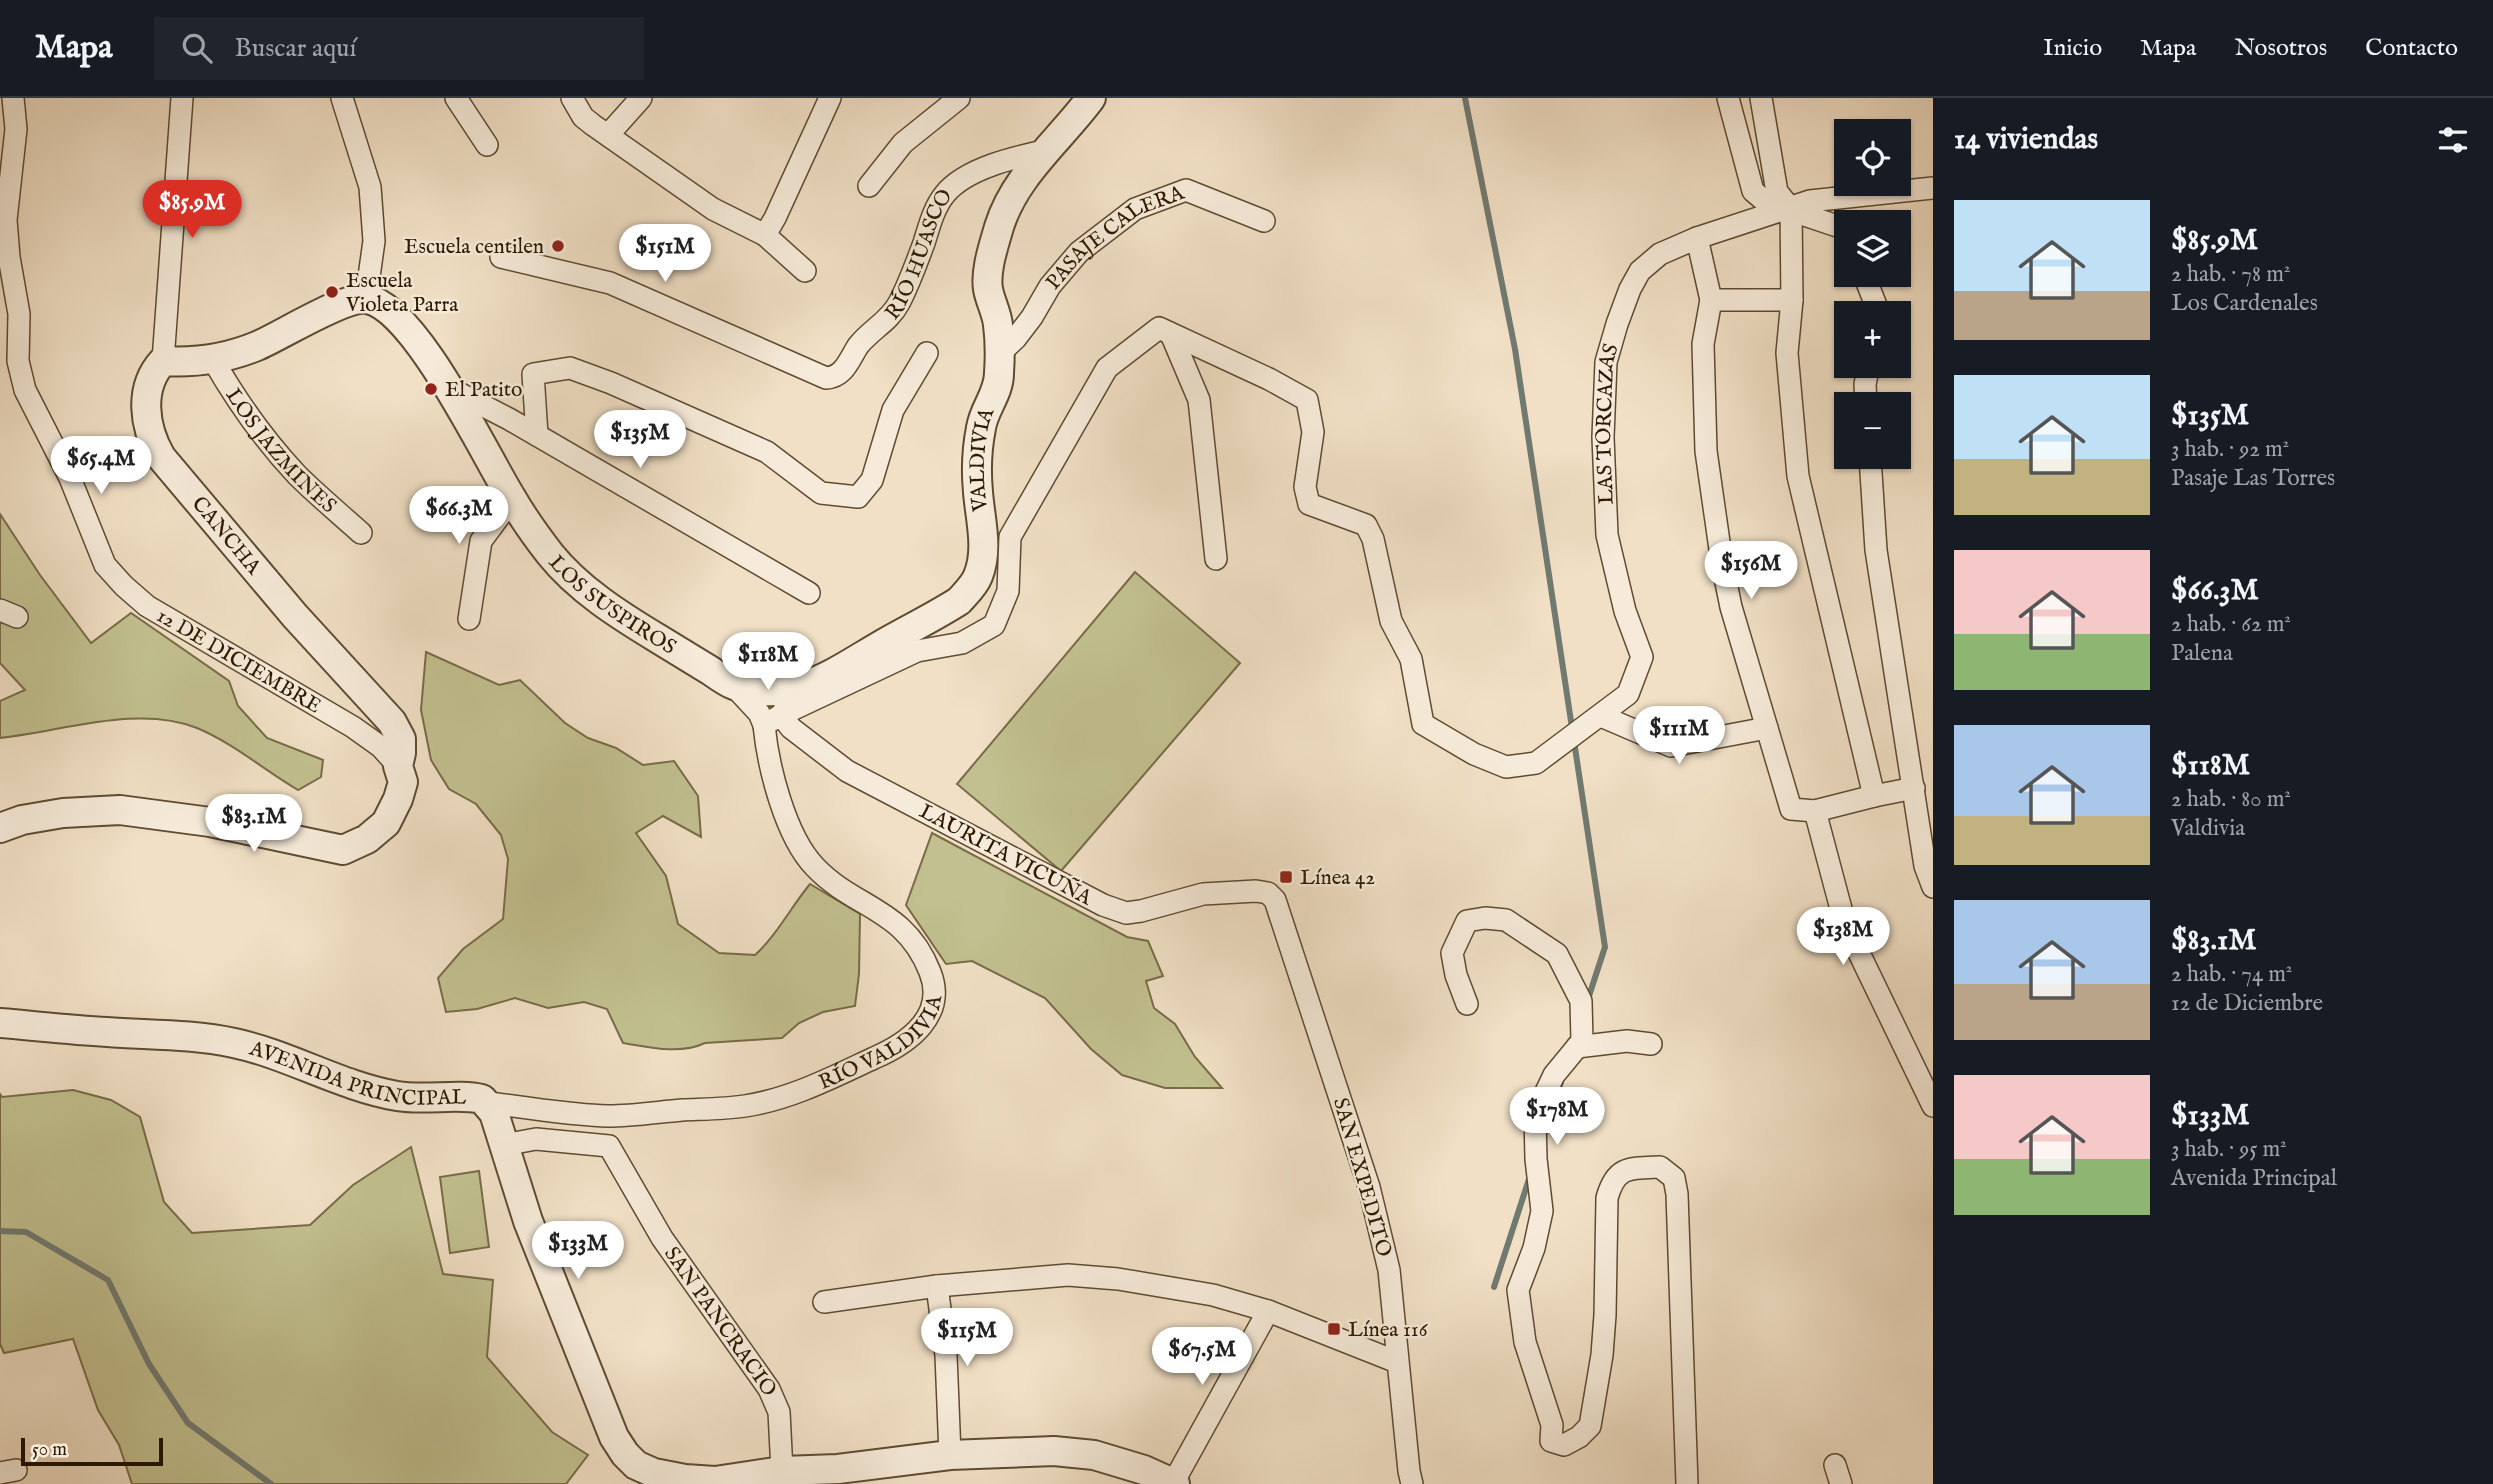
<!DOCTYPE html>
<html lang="es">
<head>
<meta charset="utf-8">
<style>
	body { margin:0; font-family:"IM FELL English",serif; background:#20242c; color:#f1f3f6; height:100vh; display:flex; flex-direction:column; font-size:26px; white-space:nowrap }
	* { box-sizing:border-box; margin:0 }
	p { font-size:23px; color:#9ea1a6 }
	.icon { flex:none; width:38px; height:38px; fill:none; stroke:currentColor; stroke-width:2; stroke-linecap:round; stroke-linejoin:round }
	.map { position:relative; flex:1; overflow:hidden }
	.side { display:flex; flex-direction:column; background:#171b24; width:560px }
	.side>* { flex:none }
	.buttons { position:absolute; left:1834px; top:21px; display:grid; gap:14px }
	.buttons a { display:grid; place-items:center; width:77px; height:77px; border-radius:0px; background:#171b24; box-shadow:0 2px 5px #0004; font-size:35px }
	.scale { position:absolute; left:21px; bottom:18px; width:142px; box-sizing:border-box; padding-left:7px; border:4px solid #2d1900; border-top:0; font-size:19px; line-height:24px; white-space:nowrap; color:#2d1900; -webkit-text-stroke:5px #f6ebda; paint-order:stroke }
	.price { position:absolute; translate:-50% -60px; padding:0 16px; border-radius:24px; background:#fff; color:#222; font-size:23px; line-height:46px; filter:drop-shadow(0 2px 4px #0008) }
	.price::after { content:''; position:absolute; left:50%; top:42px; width:21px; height:16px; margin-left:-10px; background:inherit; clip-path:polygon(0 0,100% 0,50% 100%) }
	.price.current { background:#d93025; color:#fff }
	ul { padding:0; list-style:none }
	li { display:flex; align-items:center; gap:21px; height:175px; padding:0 21px }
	li span { display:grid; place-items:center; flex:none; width:196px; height:140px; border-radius:0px; color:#555 }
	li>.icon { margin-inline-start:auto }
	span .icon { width:84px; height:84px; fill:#fffc; stroke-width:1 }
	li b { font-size:30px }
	h2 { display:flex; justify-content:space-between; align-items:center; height:84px; padding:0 21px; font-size:30px }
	header { display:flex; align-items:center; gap:42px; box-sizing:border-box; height:98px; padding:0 35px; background:#171b24; border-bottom:2px solid #363941 }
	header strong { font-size:33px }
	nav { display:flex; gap:38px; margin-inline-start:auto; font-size:24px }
	.search { width:490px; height:63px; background:#20242c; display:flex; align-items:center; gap:18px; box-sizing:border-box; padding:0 24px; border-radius:0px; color:#9ea1a6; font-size:26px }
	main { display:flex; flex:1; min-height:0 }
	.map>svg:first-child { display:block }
	.green { fill:#c2c090; stroke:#786c48; stroke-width:2 }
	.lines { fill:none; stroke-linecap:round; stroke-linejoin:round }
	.stream { stroke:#717a71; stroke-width:6 }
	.minor-casing { stroke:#5e4b32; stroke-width:24 }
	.tertiary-casing { stroke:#5e4b32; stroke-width:32 }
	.minor { stroke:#f6ebda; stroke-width:21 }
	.tertiary { stroke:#f6ebda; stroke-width:28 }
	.poi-dot { fill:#8f2418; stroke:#f6ebda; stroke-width:2.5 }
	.labels { text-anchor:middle; stroke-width:5; stroke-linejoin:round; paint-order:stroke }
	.street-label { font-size:21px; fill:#2d1900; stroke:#f6ebda }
	.poi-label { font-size:21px; fill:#2d1900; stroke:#f6ebda; text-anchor:start }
</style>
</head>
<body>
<header>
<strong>Mapa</strong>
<div class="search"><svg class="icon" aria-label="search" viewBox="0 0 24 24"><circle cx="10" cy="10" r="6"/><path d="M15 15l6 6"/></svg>Buscar aquí</div>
<nav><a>Inicio</a><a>Mapa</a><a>Nosotros</a><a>Contacto</a></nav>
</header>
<main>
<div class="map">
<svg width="1933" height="1386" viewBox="0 0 1933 1386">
	<rect width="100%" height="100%" fill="#f1e0c6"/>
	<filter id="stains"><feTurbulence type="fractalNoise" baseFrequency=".00286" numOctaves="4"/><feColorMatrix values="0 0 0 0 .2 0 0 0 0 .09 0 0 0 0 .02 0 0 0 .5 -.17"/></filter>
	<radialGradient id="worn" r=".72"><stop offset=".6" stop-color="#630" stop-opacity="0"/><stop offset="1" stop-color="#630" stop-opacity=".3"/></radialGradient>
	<g class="green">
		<path d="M0 416 40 477 91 545 131 515 229 583 238 608 267 640 323 662 321 679 298 692C264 672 233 645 197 630 137 606 61 634 0 640V603L25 592 0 565Z"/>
		<path d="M1135 474 1240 565 1061 773 957 686Z"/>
		<path d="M426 554 499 587 520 582 565 625 588 640 616 650 643 667 674 663 698 698 701 739 663 718 636 735 666 778 678 826 719 855 755 857C777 837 791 809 810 786L860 816 859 876 855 908 823 914 799 925 782 940 705 945C680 957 648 949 623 945L607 911 584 904 548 910 515 900 477 911 446 914 438 880 463 851 503 821 508 761 501 737 476 706 449 691 431 662 421 612Z"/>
		<path d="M932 735 1127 839 1148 843 1163 878 1146 883 1154 910 1175 926 1195 959 1222 990H1165L1122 977 1091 951 1045 900 972 863 946 866 906 807Z"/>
		<path d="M73 992 111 1002 140 1019 164 1104 192 1135 310 1127 353 1087 411 1049 443 1176 493 1182 487 1259 552 1334 588 1357 566 1386H132L119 1347 98 1312 73 1241 4 1255 0 1246V996L2 999Z"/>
		<path d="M479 1073 489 1149 450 1155 440 1079Z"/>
	</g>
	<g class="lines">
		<g class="stream">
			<path d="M1465 0 1515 251 1605 849 1587 904"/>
			<path d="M1544 1037 1561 984"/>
			<path d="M0 1133 26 1134 108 1182 149 1266 188 1325 271 1386"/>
			<path d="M1494 1189 1530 1078"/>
		</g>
		<defs>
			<g id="minor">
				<path id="s1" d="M13 0 16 31 6 122 9 159 19 216 18 263 25 292 70 380 105 467 124 488 147 508 353 629 381 649 398 668"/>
				<path d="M342 0 370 89 374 143 366 200"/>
				<path d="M456 0 487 47"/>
				<path d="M572 0 583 19 593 27 713 111 765 137 805 173"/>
				<path d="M1728 0 1753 93 1766 104 1846 131"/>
				<path d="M1761 0 1777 94 1791 111"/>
				<path d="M608 37 641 0"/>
				<path d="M869 88 903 45 959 0"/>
				<path d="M1791 111 1792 202 1787 255 1798 378 1874 698 1914 690"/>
				<path d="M765 137 775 120 830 0"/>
				<path d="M1697 140 1711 202"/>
				<path id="s2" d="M501 159 610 185 826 280C844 279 849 262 858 248 870 232 889 224 899 205 909 186 916 166 924 145 929 129 934 109 945 96 966 70 1016 59 1048 52"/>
				<path d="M1864 177 1879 215"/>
				<path d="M1792 202H1711L1703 246 1706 353 1722 465 1731 509 1791 711 1815 713 1874 698"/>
				<path d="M1171 236 1199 302 1216 461"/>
				<path id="s3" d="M998 257 1016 240 1032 219 1050 188 1079 154 1135 111 1186 92 1264 123"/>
				<path id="s4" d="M212 260C236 302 264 342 297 377 317 397 340 416 361 435"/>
				<path d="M163 263 182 0"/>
				<path d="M449 290 509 321 809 495"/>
				<path d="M1866 306 1865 286 1869 268"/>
				<path d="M537 337 533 276 570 270 611 285 767 354 821 395 858 399 872 382 893 312 927 255"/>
				<path d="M1870 359 1876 452 1925 768 1933 789"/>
				<path d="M0 512 17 519"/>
				<path d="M469 521 481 443 512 401"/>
				<path d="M733 587 759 615 764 627"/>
				<path d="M1601 618 1671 648 1767 630"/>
				<path d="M1815 713 1845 826 1933 1008"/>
				<path d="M1467 906 1456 877 1452 855 1467 823 1485 820 1506 822 1557 856 1581 903 1582 943 1554 977 1535 1017 1536 1061 1542 1113 1534 1150 1518 1192 1525 1244 1552 1327 1551 1343 1564 1347 1579 1339 1590 1328 1602 1257 1605 1217 1607 1100C1616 1068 1629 1070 1660 1069L1674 1080 1677 1096 1687 1386"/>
				<path d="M1577 949 1627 943 1651 946"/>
				<path id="s5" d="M487 1005C527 1009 568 1017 608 1018 633 1018 658 1014 682 1012 703 1011 725 1011 745 1008 791 1001 833 979 874 960 909 945 947 917 930 874 905 810 855 811 815 769 785 738 768 668 764 627L781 617 789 605"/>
				<path id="s6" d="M503 1047 536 1041 609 1048 662 1140 769 1291 779 1314 782 1373"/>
				<path d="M937 1188 946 1257 950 1357"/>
				<path d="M824 1204 937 1188 1068 1177 1118 1181 1213 1197 1268 1213 1397 1264"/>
				<path d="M1835 1367 1841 1386"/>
				<path d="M0 1375 16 1372"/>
				<path d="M1173 1385 1268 1213"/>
				<path id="s7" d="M1412 1386 1409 1373 1389 1172 1369 1089 1275 802 1268 795 1256 793 1203 796 1141 813 1126 815 1103 807 847 673 791 630 781 617 917 553 962 545 994 527 1008 493 1010 439 1107 270 1159 230 1269 281 1307 302 1313 334 1305 389 1309 406 1366 427 1373 441 1391 523 1411 561 1423 626 1474 656 1506 669 1536 665 1628 596 1642 559 1625 513 1607 437 1603 339 1606 264 1617 226 1630 191 1640 173 1660 156 1697 140 1810 103 1933 90"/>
			</g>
			<g id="tertiary">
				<path id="s8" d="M0 730 22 722 63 715 120 712 210 724 343 752 367 741 386 725 398 701 403 684 398 668 401 655V641L392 624 295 518 161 359C144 329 138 290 163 263 194 265 228 260 257 248 281 238 345 197 367 201 415 209 485 357 511 399 522 418 536 438 550 456 578 491 619 517 657 540 675 551 693 562 711 573 718 578 726 584 734 587 793 607 833 575 881 547 907 532 934 519 959 503 966 495 974 488 978 478 989 451 980 421 978 394 976 373 977 350 981 330 984 310 999 296 999 275 1000 260 1000 242 998 227 997 215 990 203 988 191 985 172 994 147 999 129 1015 77 1060 42 1091 0"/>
				<path id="s9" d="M0 925C36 928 71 932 107 934 150 937 192 936 234 945 290 957 340 988 397 998 425 1003 457 995 482 1001L494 1015 528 1123 614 1339 625 1356 636 1367 654 1375 685 1381 715 1383 782 1373 838 1371 950 1357 1054 1353 1094 1357 1144 1372 1175 1386"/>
			</g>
		</defs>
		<use href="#minor" class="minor-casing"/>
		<use href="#tertiary" class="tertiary-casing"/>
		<use href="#minor" class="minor"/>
		<use href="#tertiary" class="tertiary"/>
	</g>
	<g class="poi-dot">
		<circle cx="558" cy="148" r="7"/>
		<circle cx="332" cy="194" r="7"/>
		<circle cx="431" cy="291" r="7"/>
		<rect x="1279" y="772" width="14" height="14" rx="3.5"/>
		<rect x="1327" y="1224" width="14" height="14" rx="3.5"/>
	</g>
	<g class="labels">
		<g class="street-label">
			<text dy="7" stroke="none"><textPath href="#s3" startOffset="170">PASAJE CALERA</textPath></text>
			<text dy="7" stroke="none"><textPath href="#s2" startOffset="508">RÍO HUASCO</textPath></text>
			<text dy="7" stroke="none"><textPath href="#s7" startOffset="2798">LAS TORCAZAS</textPath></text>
			<text dy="7" stroke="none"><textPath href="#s4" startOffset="116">LOS JAZMINES</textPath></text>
			<text dy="7" stroke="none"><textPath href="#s8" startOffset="2121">VALDIVIA</textPath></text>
			<text transform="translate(227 437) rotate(50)" y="7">CANCHA</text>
			<text dy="7" stroke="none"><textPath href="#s8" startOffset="1578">LOS SUSPIROS</textPath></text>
			<text dy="7" stroke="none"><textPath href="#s1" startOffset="653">12 DE DICIEMBRE</textPath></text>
			<text transform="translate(1006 756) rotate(28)" y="7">LAURITA VICUÑA</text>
			<text dy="7" stroke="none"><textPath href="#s5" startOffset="413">RÍO VALDIVIA</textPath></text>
			<text dy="7" stroke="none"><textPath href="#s9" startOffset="364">AVENIDA PRINCIPAL</textPath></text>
			<text transform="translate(1363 1079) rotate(74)" y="7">SAN EXPEDITO</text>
			<text dy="7" stroke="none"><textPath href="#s6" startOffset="315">SAN PANCRACIO</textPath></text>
		</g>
		<g class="poi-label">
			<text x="544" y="155" text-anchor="end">Escuela centilen</text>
			<text x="346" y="189">Escuela<tspan x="346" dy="24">Violeta Parra</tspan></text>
			<text x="445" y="298">El Patito</text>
			<text x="1300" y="786">Línea 42</text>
			<text x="1348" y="1238">Línea 116</text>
		</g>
	</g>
	<rect width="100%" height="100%" filter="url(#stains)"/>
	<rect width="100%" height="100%" fill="url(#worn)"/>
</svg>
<div class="buttons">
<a><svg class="icon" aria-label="locate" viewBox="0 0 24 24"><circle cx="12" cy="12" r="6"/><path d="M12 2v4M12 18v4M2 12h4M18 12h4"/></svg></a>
<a><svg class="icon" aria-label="layers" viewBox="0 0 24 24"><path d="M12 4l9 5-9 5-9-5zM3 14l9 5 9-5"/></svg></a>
<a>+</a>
<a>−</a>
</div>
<div class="scale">50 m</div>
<b class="price current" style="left:192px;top:142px">$85.9M</b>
<b class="price" style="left:665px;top:186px">$151M</b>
<b class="price" style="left:640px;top:372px">$135M</b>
<b class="price" style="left:101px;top:398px">$65.4M</b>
<b class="price" style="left:459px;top:448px">$66.3M</b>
<b class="price" style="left:1751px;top:503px">$156M</b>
<b class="price" style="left:768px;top:594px">$118M</b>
<b class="price" style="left:1679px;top:668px">$111M</b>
<b class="price" style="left:254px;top:756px">$83.1M</b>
<b class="price" style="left:1843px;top:869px">$138M</b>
<b class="price" style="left:1557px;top:1049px">$178M</b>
<b class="price" style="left:578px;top:1183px">$133M</b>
<b class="price" style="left:967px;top:1270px">$115M</b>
<b class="price" style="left:1202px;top:1289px">$67.5M</b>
</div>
<section class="side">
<h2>14 viviendas<svg class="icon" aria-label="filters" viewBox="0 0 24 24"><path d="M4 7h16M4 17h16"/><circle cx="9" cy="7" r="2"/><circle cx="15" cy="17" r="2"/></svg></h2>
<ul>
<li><span style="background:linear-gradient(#bfe0f5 65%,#b9a48a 0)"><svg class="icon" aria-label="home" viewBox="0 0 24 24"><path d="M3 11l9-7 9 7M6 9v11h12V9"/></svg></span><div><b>$85.9M</b><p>2 hab. · 78 m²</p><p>Los Cardenales</p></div></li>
<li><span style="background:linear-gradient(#bfe0f5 60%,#c2b280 0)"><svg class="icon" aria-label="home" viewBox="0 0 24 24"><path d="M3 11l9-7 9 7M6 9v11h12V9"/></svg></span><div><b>$135M</b><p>3 hab. · 92 m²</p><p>Pasaje Las Torres</p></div></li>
<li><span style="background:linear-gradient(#f6c9c9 60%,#8fb573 0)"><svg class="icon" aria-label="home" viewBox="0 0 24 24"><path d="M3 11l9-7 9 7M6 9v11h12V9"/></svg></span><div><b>$66.3M</b><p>2 hab. · 62 m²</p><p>Palena</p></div></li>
<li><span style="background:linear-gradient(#a9c7e8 65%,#c2b280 0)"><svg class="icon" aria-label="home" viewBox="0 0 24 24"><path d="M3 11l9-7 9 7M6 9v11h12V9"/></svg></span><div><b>$118M</b><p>2 hab. · 80 m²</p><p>Valdivia</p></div></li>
<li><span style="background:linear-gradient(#a9c7e8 60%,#b9a48a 0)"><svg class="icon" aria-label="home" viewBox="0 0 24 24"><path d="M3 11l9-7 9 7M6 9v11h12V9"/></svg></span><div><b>$83.1M</b><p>2 hab. · 74 m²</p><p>12 de Diciembre</p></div></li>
<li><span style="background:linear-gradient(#f6c9c9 60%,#8fb573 0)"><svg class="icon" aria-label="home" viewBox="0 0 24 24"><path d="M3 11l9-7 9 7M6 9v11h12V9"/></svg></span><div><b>$133M</b><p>3 hab. · 95 m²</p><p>Avenida Principal</p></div></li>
</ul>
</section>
</main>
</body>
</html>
